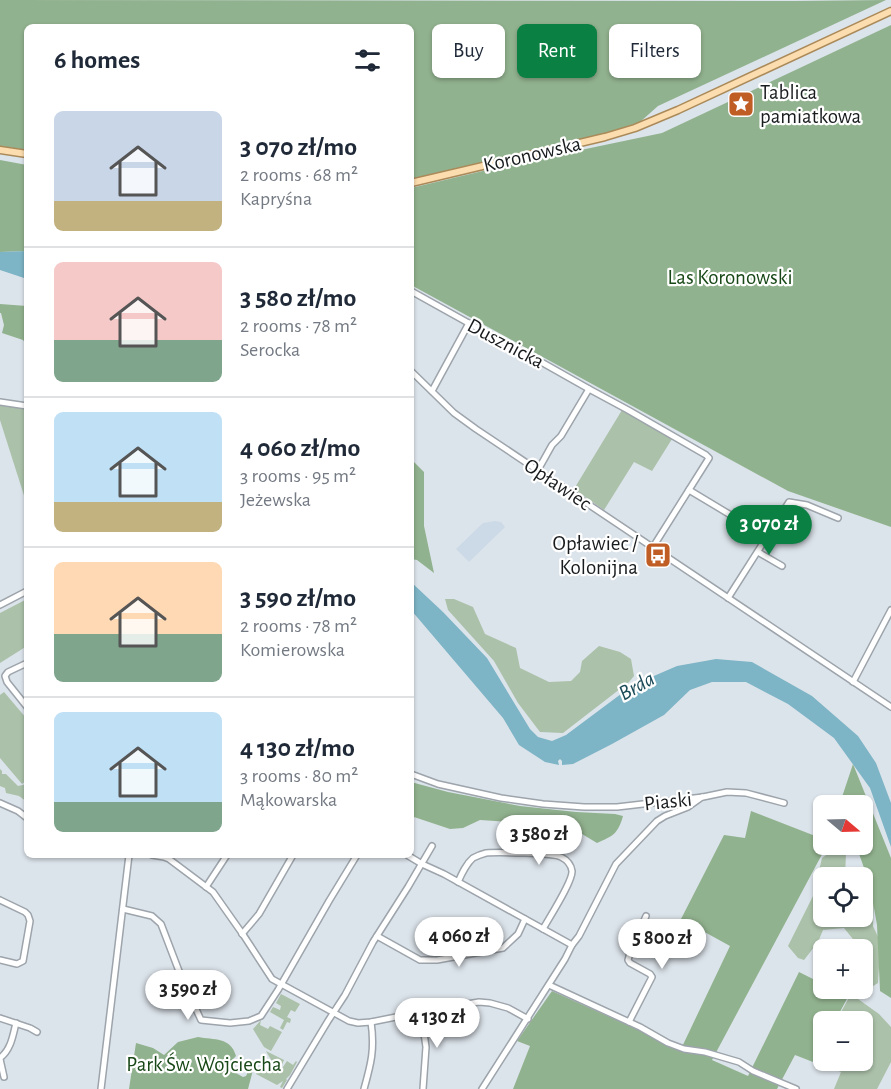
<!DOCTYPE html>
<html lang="en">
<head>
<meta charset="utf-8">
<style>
	body { margin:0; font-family:"Alegreya Sans",sans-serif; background:#f6f6f7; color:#1f2937; height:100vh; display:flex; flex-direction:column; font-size:22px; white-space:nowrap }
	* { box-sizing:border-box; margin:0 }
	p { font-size:20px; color:#747a83 }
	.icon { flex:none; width:33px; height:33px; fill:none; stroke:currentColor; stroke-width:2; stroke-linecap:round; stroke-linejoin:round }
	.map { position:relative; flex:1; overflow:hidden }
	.drawer { position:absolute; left:24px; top:24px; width:390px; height:834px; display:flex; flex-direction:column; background:#fff; border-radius:9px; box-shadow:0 2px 4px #0004 }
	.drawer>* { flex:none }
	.guide { position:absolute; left:432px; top:24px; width:369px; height:54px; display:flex; gap:12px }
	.needle { width:39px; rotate:109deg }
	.tools { position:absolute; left:813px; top:795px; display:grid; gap:12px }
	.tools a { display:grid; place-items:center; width:60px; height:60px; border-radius:9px; background:#fff; box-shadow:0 2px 4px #0004; font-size:30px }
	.price { position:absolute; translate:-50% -51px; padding:0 14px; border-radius:21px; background:#fff; color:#222; font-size:20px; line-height:39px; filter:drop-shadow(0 2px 3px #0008) }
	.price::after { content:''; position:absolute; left:50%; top:36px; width:18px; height:14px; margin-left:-9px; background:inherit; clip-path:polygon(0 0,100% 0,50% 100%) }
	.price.active { background:#0b8043; color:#fff }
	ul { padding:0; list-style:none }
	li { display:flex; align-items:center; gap:18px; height:150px; padding:0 30px }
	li+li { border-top:2px solid #e0e1e3 }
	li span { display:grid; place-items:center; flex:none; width:168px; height:120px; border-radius:9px; color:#555 }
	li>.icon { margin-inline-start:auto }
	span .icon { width:72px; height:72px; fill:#fffc; stroke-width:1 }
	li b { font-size:26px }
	h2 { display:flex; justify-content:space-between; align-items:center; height:72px; padding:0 30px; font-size:26px }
	.pill { padding:0 21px; border-radius:9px; background:#fff; box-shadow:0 2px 4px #0004; font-size:21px; line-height:54px }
	.pill.active { background:#0b8043; color:#fff }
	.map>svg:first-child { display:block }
	.built { fill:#ccd9e6 }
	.green { fill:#abc1a9 }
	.forest { fill:#91b28e }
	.water { fill:#7db4c6 }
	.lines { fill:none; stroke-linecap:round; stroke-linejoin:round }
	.minor-casing { stroke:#9da4ab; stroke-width:8 }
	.major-casing { stroke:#ab8a5a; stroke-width:9 }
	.minor { stroke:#fff; stroke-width:5 }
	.major { stroke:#fcddaf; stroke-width:6 }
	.labels { text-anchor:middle; stroke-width:4.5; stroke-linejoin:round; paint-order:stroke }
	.poi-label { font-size:21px; fill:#191c1e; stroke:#fff; text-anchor:start }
	.street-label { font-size:21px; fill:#191c1e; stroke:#fff }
	.park-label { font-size:21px; fill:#184817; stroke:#fff }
	.water-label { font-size:22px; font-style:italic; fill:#1b4a58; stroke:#fff }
</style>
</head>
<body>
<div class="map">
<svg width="891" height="1089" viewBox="0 0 891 1089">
	<rect width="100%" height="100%" fill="#dce4eb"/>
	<path class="built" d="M495 521 501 522 505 527 469 562 456 549 483 523Z"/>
	<g class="green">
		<path d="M0 404 27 408V505L0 420Z"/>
		<path d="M622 410 672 439 652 471 634 462 604 510 574 489Z"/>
		<path d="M27 599V646L0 663V613Z"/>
		<path d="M445 599H454L473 607 485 634 516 648 520 668 549 682 571 681 580 672 582 661 599 646 620 652 631 659 634 676 629 682 563 733 540 732 518 703 494 661 448 610Z"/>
		<path d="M4 692 27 719V780L22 784 0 758V695Z"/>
		<path d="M0 769 2 771V774H6L18 786 27 784V802L19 796 6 793 5 788 0 786Z"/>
		<path d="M835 849 846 854 845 876 848 877 824 878V916H862L863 884 874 900 873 926 883 948 879 967 878 983 870 988 863 981 865 954 844 928 823 930 818 942 804 960 798 958 788 946 813 896 822 858Z"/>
		<path d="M281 994 300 1004 295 1012 291 1010 287 1017 291 1019 290 1023 287 1022 283 1030 280 1028 284 1020 270 1012 273 1007 280 1010 281 1006 276 1003Z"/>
		<path d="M851 994 879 1014 891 1027V1062L877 1089H834L841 1072 814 1061 823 1044 824 1060H862V1022L836 1021Z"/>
		<path d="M261 1020 260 1025 268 1029 270 1026 282 1032 271 1051 264 1047 253 1029Z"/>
		<path d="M266 1051 284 1060 280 1069 281 1070 287 1061 293 1065 296 1061 297 1062 290 1075 286 1079 290 1082 287 1080 282 1088 280 1087 283 1081 277 1085 256 1074 266 1061 274 1065Z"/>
	</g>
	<g class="forest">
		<path d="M0 0 795 1 886 0 658 106 640 122 604 134 411 180V27H27V150L0 146Z"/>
		<path d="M891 25V527L788 491 411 285V188L504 166 662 133Z"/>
		<path d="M0 160 27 165V251L0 252Z"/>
		<path d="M0 304 27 306V346L23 340 2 333 4 325 1 313H0Z"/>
		<path d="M411 459 424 472V526L434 573 417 560 411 559Z"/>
		<path d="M853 764 891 858V998L880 991 877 925 870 885 856 845 862 844V806H839Z"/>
		<path d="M411 782 448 792 520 806 576 812 615 814 623 816C618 834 613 836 597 843L582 834 524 823 480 820 463 828 450 829 411 816Z"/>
		<path d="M751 811 823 839 824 844 827 845 712 1060 748 1076 799 972 823 984 824 988 832 989 848 997 835 1021 824 1022 823 1042 813 1062 795 1055 777 1089H513L530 1046 517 1041 552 991 681 1049 730 946 681 919 724 835 745 838Z"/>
		<path d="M198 1037C214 1040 231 1037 236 1056L231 1061 230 1067 234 1072 243 1077 246 1076 250 1068 253 1070 248 1089H129L136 1043 153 1048 164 1055 178 1042Z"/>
	</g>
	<g class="water">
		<path d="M27 251V279L0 270V252Z"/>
		<path d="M411 582 443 612 487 658 530 729 538 737 552 741 566 735 633 685 677 666 716 659 752 662 812 696 858 736 876 763 891 803V847L870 788 834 738 788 704 746 682H712L690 690 664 715 612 744 573 764 562 765V761L560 759 558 761 559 765 545 762 519 745 503 718 411 610Z"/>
	</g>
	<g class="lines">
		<defs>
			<g id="minor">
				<path d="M411 291 524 354 543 363 589 389"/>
				<path d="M411 371 454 413 476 429 891 707"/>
				<path d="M432 391 469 323"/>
				<path d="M0 402 27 406"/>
				<path d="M538 470 552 445 561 436 589 389 628 410 706 455 709 458 653 547"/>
				<path d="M689 490 734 517"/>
				<path d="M758 552 782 566"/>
				<path d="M728 598 789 502 807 505 838 518"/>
				<path d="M0 605 27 591"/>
				<path d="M27 663 8 672 5 676 7 682 27 707"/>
				<path d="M853 682 891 610"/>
				<path d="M411 774 438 784 501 798 543 804 584 807H617L703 797 727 792 746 793 784 803"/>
				<path d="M0 803 18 811 27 818"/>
				<path d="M152 855 164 857 169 859 213 892 244 936 272 979 349 1021 358 1023 371 1022 421 1012 479 1002 490 1003 508 1008 528 1019"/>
				<path d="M407 855 422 864 444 874 572 945"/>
				<path d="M458 882C462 873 466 864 473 858 477 856 482 854 486 853 497 852 553 853 561 857 567 860 571 864 572 871 573 881 549 918 543 929"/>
				<path d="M206 887 227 855"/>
				<path d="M0 900 25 912 28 915 30 921 23 961 17 964 0 960"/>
				<path d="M123 909 152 916 161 924 182 979 201 1020 230 1023 249 1021 261 1016 278 990 329 901 357 855"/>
				<path d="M242 934 259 914 293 855"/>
				<path d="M377 936 420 960H437L503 948 518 934 525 919"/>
				<path d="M549 985 640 1027 668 1043 684 1049 705 1052 739 1062 753 1071 796 1089"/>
				<path d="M421 1012 426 1047 423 1089"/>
				<path d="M0 1018 30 1028 37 1032"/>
				<path d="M629 1022 652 977 650 974 630 963 628 960 630 953 646 916"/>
				<path d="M0 1058C11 1050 13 1035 16 1023"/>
				<path d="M0 1059 4 1077"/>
				<path d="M101 1089 129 855"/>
				<path d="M287 1089 328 1021 345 995 373 942 408 887 432 846"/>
				<path d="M364 1089C371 1064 375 1049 371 1022"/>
				<path d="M482 1089 565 959 572 945 579 936 616 864 657 821 665 816 688 807 702 797"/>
			</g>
			<g id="major">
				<path d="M0 150 27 154"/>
				<path d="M411 183 605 137 635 128 678 110 891 11"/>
			</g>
		</defs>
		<use href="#minor" class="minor-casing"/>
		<use href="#major" class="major-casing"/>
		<use href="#minor" class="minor"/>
		<use href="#major" class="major"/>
	</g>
	<defs>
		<symbol id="sight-square" viewBox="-11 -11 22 22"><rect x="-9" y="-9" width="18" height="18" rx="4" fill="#c05d25" stroke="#fff"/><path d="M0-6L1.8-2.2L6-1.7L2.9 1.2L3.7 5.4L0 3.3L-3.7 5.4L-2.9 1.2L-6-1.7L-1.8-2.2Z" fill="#fff"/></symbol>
		<symbol id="bus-square" viewBox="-11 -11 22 22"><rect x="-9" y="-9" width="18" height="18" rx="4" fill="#c05d25" stroke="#fff"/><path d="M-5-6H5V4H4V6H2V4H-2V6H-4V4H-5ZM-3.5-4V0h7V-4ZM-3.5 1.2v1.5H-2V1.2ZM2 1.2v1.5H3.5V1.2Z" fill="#fff"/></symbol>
	</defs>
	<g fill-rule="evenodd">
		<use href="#sight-square" x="726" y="89" width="30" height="30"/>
		<use href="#bus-square" x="643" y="540" width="30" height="30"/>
	</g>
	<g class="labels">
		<g class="poi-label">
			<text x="760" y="99">Tablica<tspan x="760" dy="24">pamiatkowa</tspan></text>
			<text x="638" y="550" text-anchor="end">Opławiec /<tspan x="638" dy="24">Kolonijna</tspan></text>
		</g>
		<g class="street-label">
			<text transform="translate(532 154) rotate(-13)" y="7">Koronowska</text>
			<text transform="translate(506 343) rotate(28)" y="7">Dusznicka</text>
			<text transform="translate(558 484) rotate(34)" y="7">Opławiec</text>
			<text transform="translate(668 801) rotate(-6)" y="7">Piaski</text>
		</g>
		<g class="park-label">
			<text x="730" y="284">Las Koronowski</text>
			<text x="204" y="1071">Park Św. Wojciecha</text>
		</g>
		<g class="water-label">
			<text transform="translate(636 685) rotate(-29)" y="8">Brda</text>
		</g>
	</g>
</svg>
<div class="tools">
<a><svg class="needle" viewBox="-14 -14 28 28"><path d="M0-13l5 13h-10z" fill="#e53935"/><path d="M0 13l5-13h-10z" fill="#747a83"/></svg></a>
<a><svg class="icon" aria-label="locate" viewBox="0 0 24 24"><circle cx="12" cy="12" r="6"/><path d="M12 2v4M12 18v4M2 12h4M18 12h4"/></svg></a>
<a>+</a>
<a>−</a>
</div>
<b class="price active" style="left:769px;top:556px">3 070 zł</b>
<b class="price" style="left:539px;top:866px">3 580 zł</b>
<b class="price" style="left:459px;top:968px">4 060 zł</b>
<b class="price" style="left:662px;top:970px">5 800 zł</b>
<b class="price" style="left:188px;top:1021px">3 590 zł</b>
<b class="price" style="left:437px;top:1049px">4 130 zł</b>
<div class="guide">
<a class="pill">Buy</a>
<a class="pill active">Rent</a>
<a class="pill">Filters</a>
</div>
<section class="drawer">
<h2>6 homes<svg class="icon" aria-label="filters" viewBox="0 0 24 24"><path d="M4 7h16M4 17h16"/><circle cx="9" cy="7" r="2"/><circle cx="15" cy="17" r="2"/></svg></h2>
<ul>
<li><span style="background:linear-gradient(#c9d6e8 75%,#c2b280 0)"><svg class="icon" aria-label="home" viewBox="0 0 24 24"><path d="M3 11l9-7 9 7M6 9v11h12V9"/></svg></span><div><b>3 070 zł/mo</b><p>2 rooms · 68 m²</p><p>Kapryśna</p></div></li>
<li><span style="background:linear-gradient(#f6c9c9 65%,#7fa58c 0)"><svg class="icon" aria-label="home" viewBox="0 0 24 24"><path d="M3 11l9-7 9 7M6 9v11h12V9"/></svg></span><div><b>3 580 zł/mo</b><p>2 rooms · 78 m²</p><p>Serocka</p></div></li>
<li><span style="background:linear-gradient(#bfe0f5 75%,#c2b280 0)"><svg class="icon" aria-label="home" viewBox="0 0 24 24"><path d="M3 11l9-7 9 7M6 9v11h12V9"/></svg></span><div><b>4 060 zł/mo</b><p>3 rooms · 95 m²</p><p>Jeżewska</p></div></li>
<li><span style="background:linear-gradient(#ffd9b3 60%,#7fa58c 0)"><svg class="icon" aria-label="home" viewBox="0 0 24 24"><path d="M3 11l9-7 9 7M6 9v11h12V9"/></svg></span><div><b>3 590 zł/mo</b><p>2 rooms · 78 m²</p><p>Komierowska</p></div></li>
<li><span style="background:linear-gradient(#bfe0f5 75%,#7fa58c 0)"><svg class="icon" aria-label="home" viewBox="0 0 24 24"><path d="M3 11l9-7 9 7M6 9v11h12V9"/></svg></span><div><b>4 130 zł/mo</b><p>3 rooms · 80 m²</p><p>Mąkowarska</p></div></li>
</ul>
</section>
</div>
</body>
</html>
